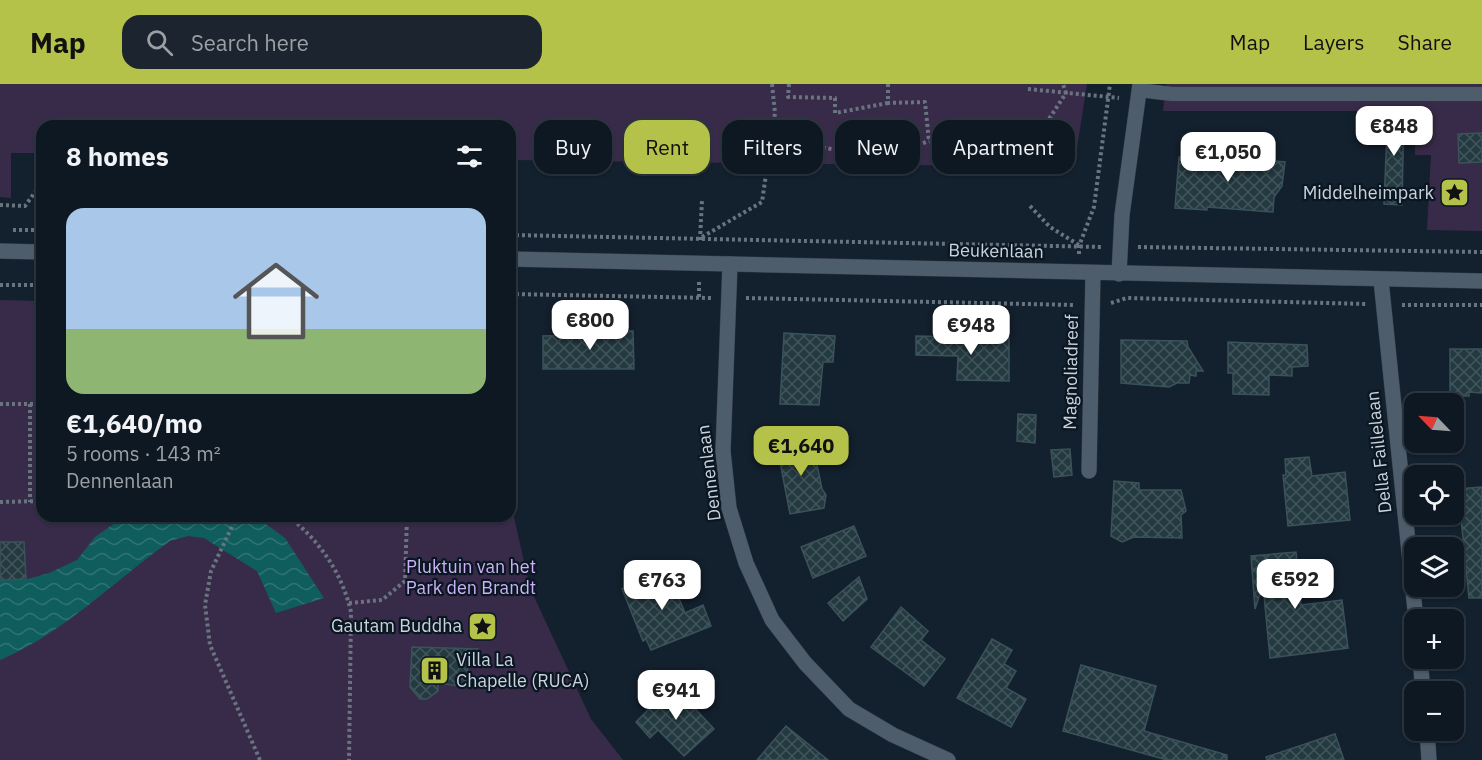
<!DOCTYPE html>
<html lang="en">
<head>
<meta charset="utf-8">
<style>
	body { margin:0; font-family:"IBM Plex Sans",sans-serif; background:#1c252f; color:#f1f3f6; height:100vh; display:flex; flex-direction:column; font-size:22px; white-space:nowrap }
	* { box-sizing:border-box; margin:0 }
	p { font-size:20px; color:#9ba0a5 }
	.icon { flex:none; width:33px; height:33px; fill:none; stroke:currentColor; stroke-width:2; stroke-linecap:round; stroke-linejoin:round }
	.map { position:relative; flex:1; overflow:hidden }
	.panel { position:absolute; left:36px; top:36px; width:480px; height:402px; display:flex; flex-direction:column; background:#0e1822; border-radius:18px; box-shadow:0 2px 4px #0004,0 0 0 2px #2e3740 }
	.panel>* { flex:none }
	.top-card { position:absolute; left:534px; top:36px; width:570px; height:54px; display:flex; gap:12px }
	.needle { width:39px; rotate:295deg }
	.fabs { position:absolute; left:1404px; top:309px; display:grid; gap:12px }
	.fabs a { display:grid; place-items:center; width:60px; height:60px; border-radius:12px; background:#0e1822; box-shadow:0 2px 4px #0004,0 0 0 2px #2e3740; font-size:30px }
	.price { position:absolute; translate:-50% -51px; padding:0 14px; border-radius:12px; background:#fff; color:#222; font-size:20px; line-height:39px; filter:drop-shadow(0 2px 3px #0008) }
	.price::after { content:''; position:absolute; left:50%; top:36px; width:18px; height:14px; margin-left:-9px; background:inherit; clip-path:polygon(0 0,100% 0,50% 100%) }
	.price.selected { background:#b5c24a; color:#111 }
	ul { padding:0; list-style:none }
	li { display:grid; align-content:center; gap:12px; height:318px; padding:0 30px }
	li span { display:grid; place-items:center; height:186px; border-radius:18px; color:#555 }
	li>.icon { margin-inline-start:auto }
	span .icon { width:108px; height:108px; fill:#fffc; stroke-width:1 }
	li b { font-size:26px }
	h2 { display:flex; justify-content:space-between; align-items:center; height:72px; padding:0 30px; font-size:26px }
	.tag { padding:0 21px; border-radius:18px; background:#0e1822; box-shadow:0 2px 4px #0004,0 0 0 2px #2e3740; font-size:21px; line-height:54px }
	.tag.selected { background:#b5c24a; color:#111 }
	header { display:flex; align-items:center; gap:36px; box-sizing:border-box; height:84px; padding:0 30px; background:#b5c24a; color:#111 }
	header strong { font-size:28px }
	nav { display:flex; gap:33px; margin-inline-start:auto; font-size:21px }
	.search { width:420px; height:54px; background:#1c252f; display:flex; align-items:center; gap:15px; box-sizing:border-box; padding:0 21px; border-radius:18px; color:#9ba0a5; font-size:22px }
	.map>svg:first-child { display:block }
	.green { fill:#382b49 }
	.water { fill:url(#water-waves) }
	.building { fill:url(#building-cross-hatch); stroke:#3b525a; stroke-width:1.5 }
	.lines { fill:none; stroke-linecap:round; stroke-linejoin:round }
	.service-casing { stroke:#323a45; stroke-width:15 }
	.minor-casing { stroke:#323a45; stroke-width:16 }
	.tertiary-casing { stroke:#323a45; stroke-width:16 }
	.path { stroke:#697480; stroke-width:4; stroke-dasharray:3 3; stroke-linecap:butt }
	.service { stroke:#4e5d6c; stroke-width:14 }
	.minor { stroke:#4e5d6c; stroke-width:15 }
	.tertiary { stroke:#4e5d6c; stroke-width:15 }
	.labels { text-anchor:middle; stroke-width:4.5; stroke-linejoin:round; paint-order:stroke }
	.poi-label { font-size:18px; fill:#cad3dc; stroke:#0a1723; text-anchor:end }
	.street-label { font-size:18px; fill:#cad3dc; stroke:#0a1723 }
	.park-label { font-size:18px; fill:#ccb1f6; stroke:#0a1723 }
</style>
</head>
<body>
<header>
<strong>Map</strong>
<div class="search"><svg class="icon" aria-label="search" viewBox="0 0 24 24"><circle cx="10" cy="10" r="6"/><path d="M15 15l6 6"/></svg>Search here</div>
<nav><a>Map</a><a>Layers</a><a>Share</a></nav>
</header>
<div class="map">
<svg width="1482" height="676" viewBox="0 0 1482 676">
	<defs>
		<pattern id="water-waves" width="16" height="10" patternUnits="userSpaceOnUse" patternTransform="scale(1.5)"><rect width="16" height="10" fill="#105d5d"/><path d="M0 5q4-4 8 0t8 0" fill="none" stroke="#317374"/></pattern>
		<pattern id="building-cross-hatch" width="8" height="8" patternUnits="userSpaceOnUse" patternTransform="scale(1.5)"><rect width="8" height="8" fill="#243a41"/><path d="M0 0l8 8M0 8l8-8" fill="none" stroke="#42565c"/></pattern>
	</defs>
	<rect width="100%" height="100%" fill="#13202d"/>
	<g class="green">
		<path d="M0 0H1087L1074 83 510 76V42H42V69H11V114L0 113Z"/>
		<path d="M1166 0H1482V147L1427 146 1431 71H1415V27H1163Z"/>
		<path d="M0 216 42 217V432H510V396L514 433 530 504 591 635 623 676H0Z"/>
	</g>
	<path class="water" d="M125 432H255L285 454 324 514 276 529 257 487 204 454 188 452 170 457C114 497 64 549 0 576V496H24L49 489 77 476 95 453Z"/>
	<g class="building">
		<path d="M1388 23 1404 24 1402 121 1384 120Z"/>
		<path d="M1482 49V78L1459 79 1458 50Z"/>
		<path d="M1250 70 1255 75 1285 78 1282 102 1274 113 1273 128 1207 123V126L1175 124 1179 73 1243 75Z"/>
		<path d="M573 246 633 247 634 285H543V252L574 251Z"/>
		<path d="M784 249 835 252 833 278H823L819 321 780 320Z"/>
		<path d="M916 252 1009 254V297L957 296 958 272 916 271Z"/>
		<path d="M1121 256 1187 257 1188 263 1203 287H1196V292L1190 291 1189 299H1177L1169 303 1121 299Z"/>
		<path d="M1228 258 1307 261 1308 282 1292 283V292L1269 291V311L1233 310V289H1228Z"/>
		<path d="M1450 265H1482V309L1469 308V312H1450Z"/>
		<path d="M1018 330 1036 331 1035 359 1017 357Z"/>
		<path d="M812 356 822 405 826 411 824 424 790 430 777 362Z"/>
		<path d="M1070 365 1072 391 1054 393 1051 366Z"/>
		<path d="M1309 373 1312 392 1345 388 1350 436 1288 442 1283 391H1286L1285 375Z"/>
		<path d="M1114 397 1139 399V406H1181L1186 427 1181 431 1182 454 1134 453 1122 458 1111 452Z"/>
		<path d="M1482 403V514H1469L1458 405Z"/>
		<path d="M854 442 866 472 813 494 801 463Z"/>
		<path d="M0 458H24L26 495 0 496Z"/>
		<path d="M1296 468 1301 521 1342 516 1348 564 1270 574 1263 501 1255 525 1251 472Z"/>
		<path d="M667 485 685 529 703 521 711 542 651 566 646 555 643 557 622 505Z"/>
		<path d="M859 493 867 515 843 537 828 519Z"/>
		<path d="M901 523 928 547 921 556 945 575 924 602 871 563Z"/>
		<path d="M992 555 1012 566 1004 580 1016 587 1006 604 1026 615 1011 643 957 614Z"/>
		<path d="M412 563 478 565 468 578 467 603 438 599V607L427 615H420L410 603Z"/>
		<path d="M1081 581 1156 602 1144 647 1227 671V676H1167L1063 647Z"/>
		<path d="M673 601 714 645 684 672 658 646 650 654 636 638Z"/>
		<path d="M786 642 828 676H757Z"/>
		<path d="M1335 650 1344 676H1267L1266 673Z"/>
	</g>
	<g class="lines">
		<defs>
			<path id="service" d="M1139 6 1172 10H1482"/>
			<g id="minor">
				<path d="M730 180 723 367 729 424 746 479 772 536 805 579 849 625 893 651 948 676"/>
				<path d="M1119 190 1122 131 1140 0"/>
				<path d="M1381 196 1416 536"/>
				<path d="M1089 387 1093 189"/>
				<path d="M1420 574 1423 608"/>
				<path d="M1427 646 1429 676"/>
			</g>
			<g id="tertiary">
				<path d="M0 167 42 168"/>
				<path d="M510 175 1482 197"/>
			</g>
		</defs>
		<use href="#service" class="service-casing"/>
		<use href="#minor" class="minor-casing"/>
		<use href="#tertiary" class="tertiary-casing"/>
		<g class="path">
			<path d="M772 0 775 29 772 49C809 63 852 71 892 68 904 67 917 61 929 57"/>
			<path d="M789 0 788 13 835 14V29L888 19"/>
			<path d="M888 0V19L925 18 929 57 989 71 1045 41 1066 9 1063 0"/>
			<path d="M1028 5 1119 14"/>
			<path d="M0 121 25 122 38 104"/>
			<path d="M1030 122 1050 143 1079 161"/>
			<path d="M13 146H42"/>
			<path d="M510 151 1103 163"/>
			<path d="M702 153 762 118 772 49"/>
			<path d="M700 156 702 116"/>
			<path d="M1138 163 1482 168"/>
			<path d="M1079 170V162L1094 123 1110 0"/>
			<path d="M0 201H42"/>
			<path d="M510 210 711 214"/>
			<path d="M699 213V196"/>
			<path d="M746 214 1074 221"/>
			<path d="M1111 219 1127 214 1367 220"/>
			<path d="M1402 221H1482"/>
			<path d="M0 320H30V418"/>
			<path d="M30 320H42"/>
			<path d="M0 418 42 417"/>
			<path d="M237 432 211 487 205 521 210 561 260 676"/>
			<path d="M288 432C320 457 342 489 351 528L349 676"/>
			<path d="M349 519 382 516 405 497 407 432"/>
		</g>
		<use href="#service" class="service"/>
		<use href="#minor" class="minor"/>
		<use href="#tertiary" class="tertiary"/>
	</g>
	<defs>
		<symbol id="sight-square" viewBox="-11 -11 22 22"><rect x="-9" y="-9" width="18" height="18" rx="4" fill="#b5c24a" stroke="#0a1723"/><path d="M0-6L1.8-2.2L6-1.7L2.9 1.2L3.7 5.4L0 3.3L-3.7 5.4L-2.9 1.2L-6-1.7L-1.8-2.2Z" fill="#111"/></symbol>
		<symbol id="building-square" viewBox="-11 -11 22 22"><rect x="-9" y="-9" width="18" height="18" rx="4" fill="#b5c24a" stroke="#0a1723"/><path d="M-4-6H4V6H1V3H-1V6H-4ZM-2.5-4.3h1.7v1.8h-1.7ZM.8-4.3h1.7v1.8H.8ZM-2.5-1h1.7V.8h-1.7ZM.8-1h1.7V.8H.8Z" fill="#111"/></symbol>
	</defs>
	<g fill-rule="evenodd">
		<use href="#sight-square" x="1438" y="92" width="33" height="33"/>
		<use href="#sight-square" x="466" y="526" width="33" height="33"/>
		<use href="#building-square" x="418" y="570" width="33" height="33"/>
	</g>
	<g class="labels">
		<g class="poi-label">
			<text x="1434" y="115">Middelheimpark</text>
			<text x="462" y="548">Gautam Buddha</text>
			<text x="456" y="582" text-anchor="start">Villa La<tspan x="456" dy="21">Chapelle (RUCA)</tspan></text>
		</g>
		<g class="street-label">
			<text transform="translate(996 167) rotate(1)" y="6">Beukenlaan</text>
			<text transform="translate(1071 288) rotate(-89)" y="6">Magnoliadreef</text>
			<text transform="translate(1379 368) rotate(-96)" y="6">Della Faillelaan</text>
			<text transform="translate(709 389) rotate(-97)" y="6">Dennenlaan</text>
		</g>
		<g class="park-label">
			<text x="471" y="489">Pluktuin van het<tspan x="471" dy="21">Park den Brandt</tspan></text>
		</g>
	</g>
</svg>
<div class="fabs">
<a><svg class="needle" viewBox="-14 -14 28 28"><path d="M0-13l5 13h-10z" fill="#e53935"/><path d="M0 13l5-13h-10z" fill="#9ba0a5"/></svg></a>
<a><svg class="icon" aria-label="locate" viewBox="0 0 24 24"><circle cx="12" cy="12" r="6"/><path d="M12 2v4M12 18v4M2 12h4M18 12h4"/></svg></a>
<a><svg class="icon" aria-label="layers" viewBox="0 0 24 24"><path d="M12 4l9 5-9 5-9-5zM3 14l9 5 9-5"/></svg></a>
<a>+</a>
<a>−</a>
</div>
<b class="price" style="left:1394px;top:73px">€848</b>
<b class="price" style="left:1228px;top:99px">€1,050</b>
<b class="price" style="left:590px;top:267px">€800</b>
<b class="price" style="left:971px;top:272px">€948</b>
<b class="price selected" style="left:801px;top:393px">€1,640</b>
<b class="price" style="left:1295px;top:526px">€592</b>
<b class="price" style="left:662px;top:527px">€763</b>
<b class="price" style="left:676px;top:637px">€941</b>
<div class="top-card">
<a class="tag">Buy</a>
<a class="tag selected">Rent</a>
<a class="tag">Filters</a>
<a class="tag">New</a>
<a class="tag">Apartment</a>
</div>
<section class="panel">
<h2>8 homes<svg class="icon" aria-label="filters" viewBox="0 0 24 24"><path d="M4 7h16M4 17h16"/><circle cx="9" cy="7" r="2"/><circle cx="15" cy="17" r="2"/></svg></h2>
<ul>
<li><span style="background:linear-gradient(#a9c7e8 65%,#8fb573 0)"><svg class="icon" aria-label="home" viewBox="0 0 24 24"><path d="M3 11l9-7 9 7M6 9v11h12V9"/></svg></span><div><b>€1,640/mo</b><p>5 rooms · 143 m²</p><p>Dennenlaan</p></div></li>
</ul>
</section>
</div>
</body>
</html>
